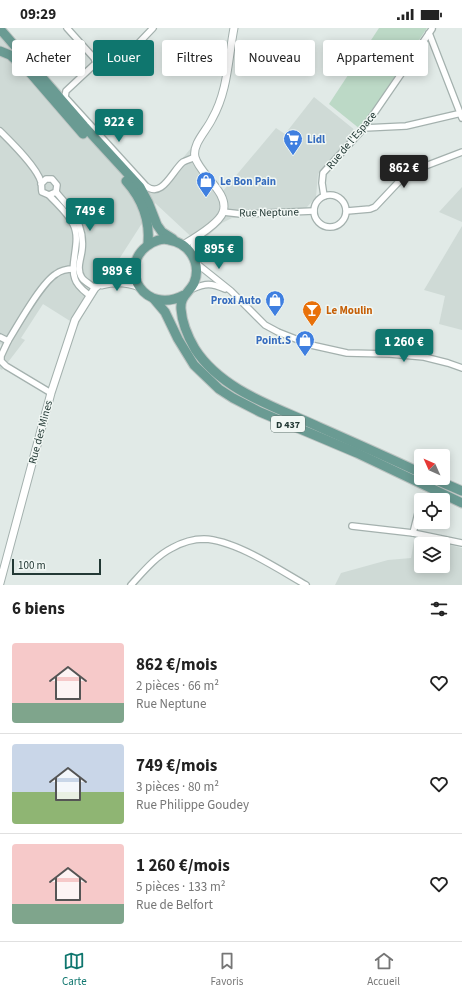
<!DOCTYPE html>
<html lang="fr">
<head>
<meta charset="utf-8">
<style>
	body { margin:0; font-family:"Source Sans 3",sans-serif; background:#f6f6f6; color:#222; height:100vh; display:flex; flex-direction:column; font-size:15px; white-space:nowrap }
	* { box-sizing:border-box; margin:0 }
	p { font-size:13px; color:#767676 }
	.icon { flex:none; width:22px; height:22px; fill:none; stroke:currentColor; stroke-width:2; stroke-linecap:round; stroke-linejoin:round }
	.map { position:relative; height:557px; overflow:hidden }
	.side { display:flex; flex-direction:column; background:#fff; flex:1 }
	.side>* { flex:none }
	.top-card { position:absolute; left:12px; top:12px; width:438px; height:36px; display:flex; gap:8px }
	.needle { width:26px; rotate:315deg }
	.fabs { position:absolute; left:414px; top:421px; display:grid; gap:8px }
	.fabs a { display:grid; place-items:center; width:36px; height:36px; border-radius:4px; background:#fff; box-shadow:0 2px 10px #0003; font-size:20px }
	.scale { position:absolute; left:12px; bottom:10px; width:89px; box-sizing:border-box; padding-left:4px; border:2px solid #233935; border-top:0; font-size:11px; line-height:14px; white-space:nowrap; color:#233935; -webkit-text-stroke:3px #f1f7f4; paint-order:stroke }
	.price { position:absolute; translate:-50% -34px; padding:0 9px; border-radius:4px; background:#0f766e; color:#fff; font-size:13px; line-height:26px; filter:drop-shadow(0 1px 2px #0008) }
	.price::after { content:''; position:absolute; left:50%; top:24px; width:12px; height:9px; margin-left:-6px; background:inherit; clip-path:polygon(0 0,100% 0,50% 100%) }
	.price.on { background:#222; color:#fff }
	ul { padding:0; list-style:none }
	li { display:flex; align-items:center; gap:12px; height:100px; padding:0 12px }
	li+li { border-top:1px solid #e0e0e0 }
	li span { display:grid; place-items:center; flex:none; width:112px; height:80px; border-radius:4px; color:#555 }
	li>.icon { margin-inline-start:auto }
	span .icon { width:48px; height:48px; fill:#fffc; stroke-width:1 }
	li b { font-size:17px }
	h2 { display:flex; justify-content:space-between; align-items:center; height:48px; padding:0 12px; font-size:17px }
	.tag { padding:0 14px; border-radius:4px; background:#fff; box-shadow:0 2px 10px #0003; font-size:14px; line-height:36px }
	.tag.on { background:#0f766e; color:#fff }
	.status { display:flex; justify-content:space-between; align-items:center; height:28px; padding:0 20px; background:#fff; direction:ltr }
	.status svg { height:11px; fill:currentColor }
	.menu { display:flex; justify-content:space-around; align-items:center; height:56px; border-top:1px solid #e0e0e0; background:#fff; font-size:11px; color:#767676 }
	.menu a { display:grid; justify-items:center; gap:2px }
	.menu .on { color:#0f766e }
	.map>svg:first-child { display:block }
	.built { fill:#cfdad6; fill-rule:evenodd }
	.green { fill:#bcd9c6 }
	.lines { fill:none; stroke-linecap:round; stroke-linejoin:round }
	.minor-casing { stroke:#a4b1ae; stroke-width:8 }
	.tertiary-casing { stroke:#a4b1ae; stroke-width:9 }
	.primary-casing { stroke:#bdc4c2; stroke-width:11 }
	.minor { stroke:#fff; stroke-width:5.5 }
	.tertiary { stroke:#fff; stroke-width:7 }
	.primary { stroke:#6a9b93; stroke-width:9 }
	.labels { text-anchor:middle; stroke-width:3; stroke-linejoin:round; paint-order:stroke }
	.shield { fill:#f1f7f4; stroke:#61726e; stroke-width:1 }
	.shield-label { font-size:10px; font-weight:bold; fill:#233935 }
	.shop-label { font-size:11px; font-weight:bold; fill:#366cbe; stroke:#f1f7f4; text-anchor:start }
	.street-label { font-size:11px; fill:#233935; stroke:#f1f7f4 }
	.food-label { font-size:11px; font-weight:bold; fill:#c56008; stroke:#f1f7f4; text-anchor:start }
</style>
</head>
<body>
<div class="status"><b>09:29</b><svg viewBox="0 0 49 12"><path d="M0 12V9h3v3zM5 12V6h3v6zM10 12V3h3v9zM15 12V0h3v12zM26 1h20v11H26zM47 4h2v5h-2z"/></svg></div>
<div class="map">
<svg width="462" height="557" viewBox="0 0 462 557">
	<rect width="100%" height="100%" fill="#e1eae7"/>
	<g class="built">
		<path d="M0 0H4L154 164 192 119 223 163 276 100 285 106 314 69 356 103 318 146 316 169 299 188 232 190 222 195 199 216 155 175 82 289 78 298 43 276 21 310 25 312 2 342 0 341V322L2 317 0 316Z"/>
		<path d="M462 159V194L439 184Z"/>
		<path d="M462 198V302L439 296 445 268 424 262Z"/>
		<path d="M415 508 462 520V557H335L341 545 388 532 411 530ZM421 516H443V538H421Z"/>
	</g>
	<path class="green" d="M379 0H427L360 101 329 76Z"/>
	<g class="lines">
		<defs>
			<g id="minor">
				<path d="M67 0 94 30 96 35"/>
				<path d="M429 5 462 90"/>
				<path d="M132 22 153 0"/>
				<path d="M96 35 66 63 65 69 146 158C162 171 172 143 183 134 187 132 191 131 195 129"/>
				<path d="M96 35 116 37"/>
				<path d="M364 100 406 98 462 85"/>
				<path d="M0 103C11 114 37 139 41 154 42 157 41 160 42 164L49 167 56 164 57 157 52 151H46L41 156"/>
				<path d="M56 164C64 174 76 185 79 197 82 205 83 214 82 222 81 231 76 241 82 250 85 254 91 257 95 260"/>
				<circle cx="330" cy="183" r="16"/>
				<path d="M49 167C57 176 68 185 73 196 82 213 69 235 75 251 77 258 84 263 89 267"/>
				<path d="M324 168 322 155 323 145 364 100 432 1"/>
				<path d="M347 183 370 181 375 179 407 145 462 124"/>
				<path d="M223 184 241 186 314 183"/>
				<path d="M196 235 231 263 265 297 278 304 311 317 347 325 390 326 424 329 448 335 462 340"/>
				<path d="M192 261C206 255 211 255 225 261"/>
				<path d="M0 309 8 313C18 297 41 255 56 246 61 242 67 241 74 241"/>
				<path d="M8 313 1 328V333L6 338 51 365"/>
				<path d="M352 498 413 505 462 515"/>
				<path d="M413 505 418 485"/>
				<path d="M131 557C143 544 156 528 172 520 181 515 193 511 204 511 235 512 278 541 306 557"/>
			</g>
			<g id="tertiary">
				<path d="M183 217C193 211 219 196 223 184 230 165 199 146 195 129 192 116 207 102 212 91 228 63 228 31 234 0"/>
				<path d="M193 228 194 218 199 208"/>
				<path d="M102 257C115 253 127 254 140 259"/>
				<path d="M0 555 51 365 75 292 95 260 103 253 129 241 136 234"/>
			</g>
			<g id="primary">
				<path d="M0 1 84 98 140 159 148 174 157 197 162 204 173 211"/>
				<path d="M0 23 10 27 21 37"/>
				<path d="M19 32 83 106"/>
				<path d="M126 153C142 171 150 193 148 216"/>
				<path d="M184 267C145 288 117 241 147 218 153 213 162 210 169 212 189 215 202 235 194 255 189 265 180 268 181 281 182 295 188 309 195 321 222 363 276 379 319 399 353 414 387 429 421 445"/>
				<path d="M154 271 165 284 178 311 194 337 219 361 233 370 260 384 357 425 462 475"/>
				<path d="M432 450 462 463"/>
			</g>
		</defs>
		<use href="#minor" class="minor-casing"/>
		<use href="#tertiary" class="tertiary-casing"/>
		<use href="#primary" class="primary-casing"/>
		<use href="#minor" class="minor"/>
		<use href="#tertiary" class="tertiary"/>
		<use href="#primary" class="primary"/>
	</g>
	<defs>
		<symbol id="supermarket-pin" viewBox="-11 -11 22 30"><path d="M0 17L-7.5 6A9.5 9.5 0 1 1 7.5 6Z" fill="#3f7fe0" stroke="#f1f7f4"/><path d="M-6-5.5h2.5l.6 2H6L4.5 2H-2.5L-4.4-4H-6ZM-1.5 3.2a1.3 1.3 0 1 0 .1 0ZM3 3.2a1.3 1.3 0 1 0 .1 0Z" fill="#fff"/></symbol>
		<symbol id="shop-pin" viewBox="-11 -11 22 30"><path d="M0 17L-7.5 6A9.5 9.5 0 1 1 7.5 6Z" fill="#3f7fe0" stroke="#f1f7f4"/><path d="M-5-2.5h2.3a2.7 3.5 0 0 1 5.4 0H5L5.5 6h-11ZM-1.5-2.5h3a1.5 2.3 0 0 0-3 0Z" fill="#fff"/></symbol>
		<symbol id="bar-pin" viewBox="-11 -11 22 30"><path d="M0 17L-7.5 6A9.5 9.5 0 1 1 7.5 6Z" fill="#e8710a" stroke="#f1f7f4"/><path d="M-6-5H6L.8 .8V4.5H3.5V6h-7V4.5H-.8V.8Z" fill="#fff"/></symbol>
	</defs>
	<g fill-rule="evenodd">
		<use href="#supermarket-pin" x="282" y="100" width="22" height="30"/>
		<use href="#shop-pin" x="195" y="142" width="22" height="30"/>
		<use href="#shop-pin" x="264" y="261" width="22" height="30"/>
		<use href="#bar-pin" x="301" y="271" width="22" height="30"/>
		<use href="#shop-pin" x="294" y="301" width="22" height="30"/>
	</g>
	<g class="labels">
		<rect class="shield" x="271" y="388" width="34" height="16" rx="3"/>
		<g class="shield-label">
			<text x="288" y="400">D 437</text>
		</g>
		<g class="shop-label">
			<text x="307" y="115">Lidl</text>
			<text x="220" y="157">Le Bon Pain</text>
			<text x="261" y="276" text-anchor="end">Proxi Auto</text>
			<text x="291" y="316" text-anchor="end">Point.S</text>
		</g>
		<g class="street-label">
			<text transform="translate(351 112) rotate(-50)" y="4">Rue de l'Espace</text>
			<text transform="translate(269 184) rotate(-1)" y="4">Rue Neptune</text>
			<text transform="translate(40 404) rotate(-75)" y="4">Rue des Mines</text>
		</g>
		<g class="food-label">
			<text x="326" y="286">Le Moulin</text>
		</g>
	</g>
</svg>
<div class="fabs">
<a><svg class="needle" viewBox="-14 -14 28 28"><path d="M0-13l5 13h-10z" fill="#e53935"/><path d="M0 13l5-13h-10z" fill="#767676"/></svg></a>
<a><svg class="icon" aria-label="locate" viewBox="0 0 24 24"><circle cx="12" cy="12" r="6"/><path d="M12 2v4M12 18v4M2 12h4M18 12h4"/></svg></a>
<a><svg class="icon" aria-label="layers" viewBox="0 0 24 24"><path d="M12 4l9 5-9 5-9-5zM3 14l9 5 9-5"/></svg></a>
</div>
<div class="scale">100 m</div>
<b class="price" style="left:119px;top:115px">922 €</b>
<b class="price on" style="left:404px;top:161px">862 €</b>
<b class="price" style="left:90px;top:204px">749 €</b>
<b class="price" style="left:219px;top:242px">895 €</b>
<b class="price" style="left:117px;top:264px">989 €</b>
<b class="price" style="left:404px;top:335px">1 260 €</b>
<div class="top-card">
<a class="tag">Acheter</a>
<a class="tag on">Louer</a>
<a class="tag">Filtres</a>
<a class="tag">Nouveau</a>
<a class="tag">Appartement</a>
</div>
</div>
<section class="side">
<h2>6 biens<svg class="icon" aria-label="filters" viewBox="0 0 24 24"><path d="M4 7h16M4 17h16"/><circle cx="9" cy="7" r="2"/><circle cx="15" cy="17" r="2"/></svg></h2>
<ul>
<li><span style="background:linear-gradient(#f6c9c9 75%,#7fa58c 0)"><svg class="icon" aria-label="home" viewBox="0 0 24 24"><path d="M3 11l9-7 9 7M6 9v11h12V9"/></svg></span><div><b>862 €/mois</b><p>2 pièces · 66 m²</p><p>Rue Neptune</p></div><svg class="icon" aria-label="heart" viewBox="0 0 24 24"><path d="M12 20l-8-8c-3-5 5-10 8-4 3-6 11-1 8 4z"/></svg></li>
<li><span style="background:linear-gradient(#c9d6e8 60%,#8fb573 0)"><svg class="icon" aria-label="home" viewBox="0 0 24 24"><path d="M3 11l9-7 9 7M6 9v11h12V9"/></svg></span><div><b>749 €/mois</b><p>3 pièces · 80 m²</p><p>Rue Philippe Goudey</p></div><svg class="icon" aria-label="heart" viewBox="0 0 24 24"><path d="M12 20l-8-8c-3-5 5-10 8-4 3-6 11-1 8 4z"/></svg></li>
<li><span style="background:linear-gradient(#f6c9c9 75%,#7fa58c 0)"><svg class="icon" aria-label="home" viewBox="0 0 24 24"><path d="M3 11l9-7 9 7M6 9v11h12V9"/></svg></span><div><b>1 260 €/mois</b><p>5 pièces · 133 m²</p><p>Rue de Belfort</p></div><svg class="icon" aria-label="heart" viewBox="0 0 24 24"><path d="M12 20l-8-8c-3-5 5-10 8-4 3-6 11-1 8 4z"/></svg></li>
</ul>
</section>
<nav class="menu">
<a class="on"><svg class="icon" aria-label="map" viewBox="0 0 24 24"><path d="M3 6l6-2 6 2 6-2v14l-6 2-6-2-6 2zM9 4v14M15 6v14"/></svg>Carte</a>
<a><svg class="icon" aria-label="saved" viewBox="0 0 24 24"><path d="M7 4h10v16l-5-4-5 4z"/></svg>Favoris</a>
<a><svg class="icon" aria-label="home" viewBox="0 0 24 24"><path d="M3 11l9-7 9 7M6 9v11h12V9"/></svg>Accueil</a>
</nav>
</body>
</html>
